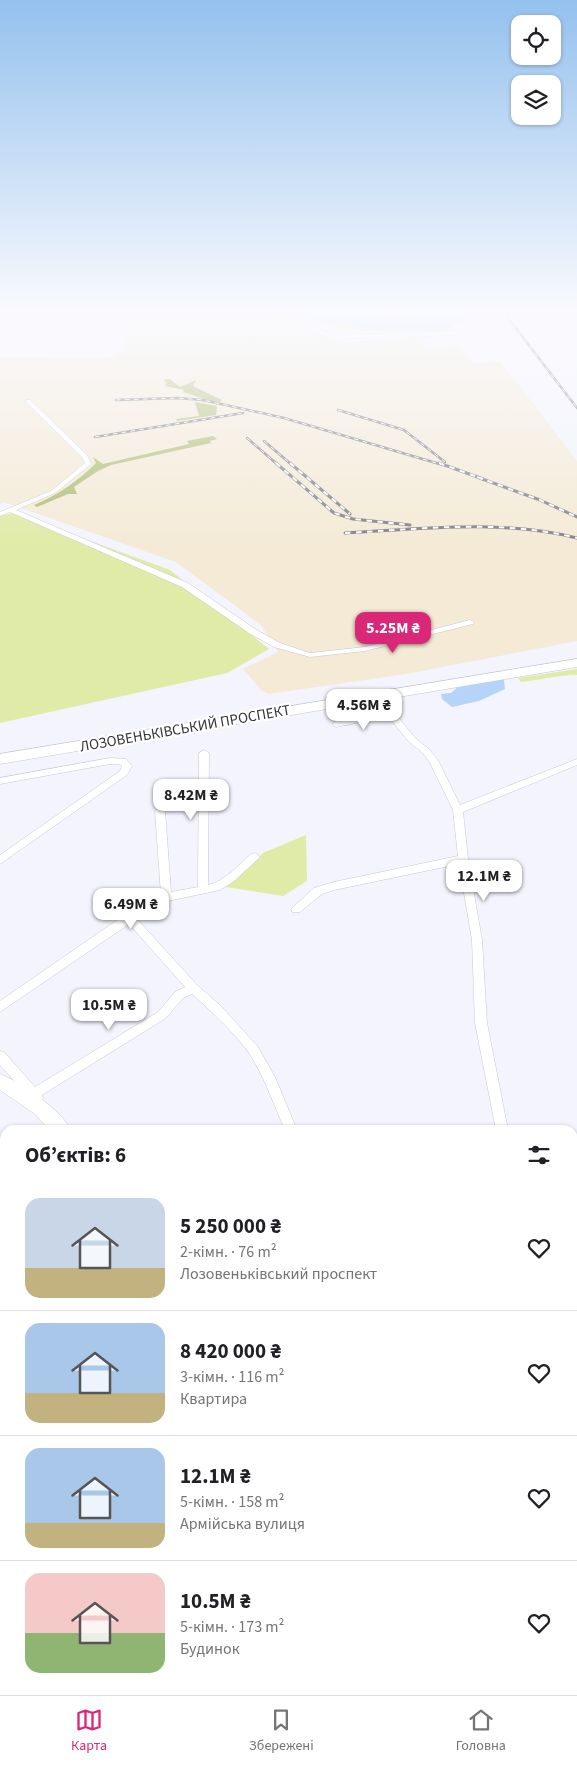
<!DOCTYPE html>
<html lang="uk">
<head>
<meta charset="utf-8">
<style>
	body { margin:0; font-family:"Source Sans 3",sans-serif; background:#f6f6f6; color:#202124; height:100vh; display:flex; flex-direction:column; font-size:19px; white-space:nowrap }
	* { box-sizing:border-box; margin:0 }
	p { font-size:16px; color:#757577 }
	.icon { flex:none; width:28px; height:28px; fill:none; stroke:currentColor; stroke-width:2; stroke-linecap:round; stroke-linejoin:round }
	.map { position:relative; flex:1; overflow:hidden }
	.panel { position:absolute; left:0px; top:1125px; width:578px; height:570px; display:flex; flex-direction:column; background:#fff; border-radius:15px 15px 0 0; box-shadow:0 1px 4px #0004 }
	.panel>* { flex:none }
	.controls { position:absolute; left:511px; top:15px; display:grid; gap:10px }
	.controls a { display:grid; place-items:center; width:50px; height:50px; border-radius:10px; background:#fff; box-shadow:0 1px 4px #0004; font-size:25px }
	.price { position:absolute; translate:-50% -42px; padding:0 11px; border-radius:10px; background:#fff; color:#222; font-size:16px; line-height:32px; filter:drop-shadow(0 1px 2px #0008) }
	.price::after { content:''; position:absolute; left:50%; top:30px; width:15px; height:11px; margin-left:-8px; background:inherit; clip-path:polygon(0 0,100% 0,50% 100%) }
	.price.current { background:#db2777; color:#fff }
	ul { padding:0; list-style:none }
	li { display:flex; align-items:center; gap:15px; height:125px; padding:0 25px }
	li+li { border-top:1px solid #e0e0e0 }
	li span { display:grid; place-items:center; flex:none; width:140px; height:100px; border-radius:15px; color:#555 }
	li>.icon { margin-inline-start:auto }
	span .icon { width:60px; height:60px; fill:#fffc; stroke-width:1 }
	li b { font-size:21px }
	h2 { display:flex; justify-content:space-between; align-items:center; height:60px; padding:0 25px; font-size:21px }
	.menu { display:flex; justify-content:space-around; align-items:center; height:70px; border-top:1px solid #e0e0e0; background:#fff; font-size:14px; color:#757577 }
	.menu a { display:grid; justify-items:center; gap:2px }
	.menu .current { color:#db2777 }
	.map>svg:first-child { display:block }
	.industrial { fill:#f4ead5 }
	.green { fill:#dfeba6 }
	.forest { fill:#b1be74 }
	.water { fill:#b6d4f8 }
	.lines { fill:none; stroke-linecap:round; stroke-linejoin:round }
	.street-casing { stroke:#c7c8d1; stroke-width:1 }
	.secondary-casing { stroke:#c7c8d1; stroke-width:1 }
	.highway-casing { stroke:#c7c8d1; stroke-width:1 }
	.street { fill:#fff; fill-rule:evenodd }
	.secondary { fill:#fff; fill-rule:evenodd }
	.highway { fill:#fff; fill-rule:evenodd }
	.rail-far1-casing { stroke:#838389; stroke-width:2.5 }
	.rail-casing { stroke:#838389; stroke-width:3 }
	.rail-far1 { stroke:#fff; stroke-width:1; stroke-dasharray:4.5; stroke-linecap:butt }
	.rail { stroke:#fff; stroke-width:2; stroke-dasharray:5.5; stroke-linecap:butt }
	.labels { text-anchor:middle; stroke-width:4.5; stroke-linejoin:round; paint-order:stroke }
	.street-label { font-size:15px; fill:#343438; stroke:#fff }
</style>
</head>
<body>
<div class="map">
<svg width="577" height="1695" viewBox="0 0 577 1695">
	<rect width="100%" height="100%" fill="#f3f4fd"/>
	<path class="industrial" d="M118 310H168L242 318 305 329 329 335 341 342 421 337 426 346 459 345 473 363 501 362 577 461V641L406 674 268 694 261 690 243 669 278 652 261 625 176 562 4 502 0 504V357L96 359 117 356 129 334 120 323 109 318Z"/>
	<g class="green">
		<path d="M214 310H457L449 331H364Z"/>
		<path d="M14 513 170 570 269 649 227 673 0 723V516Z"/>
		<path d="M577 669V675C558 675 540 680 521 682L518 678Z"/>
		<path d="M306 835 307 881 283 896 226 887 263 853Z"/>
	</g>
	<g class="forest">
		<path d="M164 379H170L180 387 196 380 193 386 222 400 218 403C206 399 194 396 183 392L184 390 165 386 166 383Z"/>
		<path d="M195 402 217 406 216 415 177 421 176 419 199 416Z"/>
		<path d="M213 436 217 439 210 441 211 443 111 465 98 471 74 487 77 494H68L37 507 34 505C58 495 78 481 96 463L93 457 103 464 189 444 187 441Z"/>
	</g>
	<g class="water">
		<path d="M251 310H328L388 317 532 310 468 319 458 322 451 327 428 331 376 330Z"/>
		<path d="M497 673 504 680 505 689 479 701 452 707 442 699 441 694 451 693 469 677Z"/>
	</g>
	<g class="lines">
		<defs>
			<g id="street">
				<path d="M179 310H193L301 324 336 335 458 331 461 333 458 335 336 339 300 327Z"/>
				<path d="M26 400H30L87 455 91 464 55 493 16 510 188 583 255 629 280 643 310 653 365 647 470 620 474 622 473 624 365 651 310 657 274 647 249 633 182 587 10 512 0 516V512L51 491 85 463 82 457 26 402Z"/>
				<path d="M387 711 398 717 415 738 429 749 439 762 460 805 577 759V765L463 812 468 859 482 940 487 1023 508 1130H496L475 1023 472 940 459 864 334 890 322 894 300 912H292L291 909 314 888 334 882 458 856 453 810 430 763 423 753 409 742 392 721 386 717 336 727 332 724 336 721Z"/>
				<path d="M204 750 209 753 208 885C225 881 239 865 251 854L255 853 260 857 233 882 220 890 168 901 153 907 136 918 197 985 221 1006 258 1047 275 1077 297 1130H285C274 1105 265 1079 251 1056 237 1035 211 1011 192 994L183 998 166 1018 42 1095 43 1098 41 1102 37 1104 33 1102 0 1065V1051L4 1052 35 1087 158 1012 175 992 185 987 129 924 0 1012V1001L123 916 124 913 129 912 145 901 161 895 155 811 157 809H163L165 811 171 892 198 887 199 753Z"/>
				<path d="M110 758 126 759 132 766 127 775 0 864V855L120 771 122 766 120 764H110L0 784V778Z"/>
				<path d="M5 1216V1230L0 1232V1218Z"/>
				<path d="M572 1243 577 1245V1260L572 1258Z"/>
				<path d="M572 1375H577V1391L572 1390Z"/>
			</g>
			<g id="secondary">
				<path d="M0 1074C20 1081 62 1111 71 1130H50L35 1114 0 1090Z"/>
				<path d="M408 1690H432L434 1695H410Z"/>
			</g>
			<path id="highway" d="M577 659V667L0 764V754Z"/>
		</defs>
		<use href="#street" class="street-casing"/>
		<use href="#secondary" class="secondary-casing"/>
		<use href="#highway" class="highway-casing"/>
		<use href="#street" class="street"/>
		<use href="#secondary" class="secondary"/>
		<use href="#highway" class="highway"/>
		<defs>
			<g id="rail-far1">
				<path d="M502 310 577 408"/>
				<path d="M116 400 177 398 203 400 284 418 443 465"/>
				<path d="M338 410 404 430 445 462"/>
				<path d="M95 437 243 413"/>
				<path d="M247 438 278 465"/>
				<path d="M264 441 292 465"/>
			</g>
			<g id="rail">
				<path d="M276 463 334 513 353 519 410 525"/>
				<path d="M290 463 350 514"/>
				<path d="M439 463 483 479"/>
				<path d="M477 477 540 500 577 517"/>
				<path d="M345 533C423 529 500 519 577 538"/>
			</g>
		</defs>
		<use href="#rail-far1" class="rail-far1-casing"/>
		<use href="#rail" class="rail-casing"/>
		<use href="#rail-far1" class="rail-far1"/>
		<use href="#rail" class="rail"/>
	</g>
	<linearGradient id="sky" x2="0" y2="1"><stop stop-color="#94c1ee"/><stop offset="0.57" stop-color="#fafafe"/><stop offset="1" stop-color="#fafafe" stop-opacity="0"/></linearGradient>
	<rect width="577" height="547" fill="url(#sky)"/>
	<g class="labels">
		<g class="street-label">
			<text transform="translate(185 728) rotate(-10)" y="5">ЛОЗОВЕНЬКІВСЬКИЙ ПРОСПЕКТ</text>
		</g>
	</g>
</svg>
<div class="controls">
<a><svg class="icon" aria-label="locate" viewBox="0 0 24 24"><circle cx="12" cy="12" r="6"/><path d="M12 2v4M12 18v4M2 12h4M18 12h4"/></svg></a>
<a><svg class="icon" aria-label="layers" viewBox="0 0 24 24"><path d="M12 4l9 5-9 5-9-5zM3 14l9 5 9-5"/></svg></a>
</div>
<b class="price current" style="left:393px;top:654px">5.25M ₴</b>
<b class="price" style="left:364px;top:731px">4.56M ₴</b>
<b class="price" style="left:191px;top:821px">8.42M ₴</b>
<b class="price" style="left:484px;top:902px">12.1M ₴</b>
<b class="price" style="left:131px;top:930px">6.49M ₴</b>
<b class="price" style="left:109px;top:1031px">10.5M ₴</b>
<section class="panel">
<h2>Об’єктів: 6<svg class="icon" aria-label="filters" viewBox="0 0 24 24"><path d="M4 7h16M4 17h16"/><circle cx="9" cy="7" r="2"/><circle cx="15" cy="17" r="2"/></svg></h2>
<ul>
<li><span style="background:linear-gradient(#c9d6e8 70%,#c2b280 0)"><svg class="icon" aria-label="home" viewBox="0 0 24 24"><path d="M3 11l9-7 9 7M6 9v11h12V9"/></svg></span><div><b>5 250 000 ₴</b><p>2-кімн. · 76 m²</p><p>Лозовеньківський проспект</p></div><svg class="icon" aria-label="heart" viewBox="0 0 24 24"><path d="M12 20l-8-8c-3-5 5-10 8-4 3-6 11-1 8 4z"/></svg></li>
<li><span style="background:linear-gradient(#a9c7e8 70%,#c2b280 0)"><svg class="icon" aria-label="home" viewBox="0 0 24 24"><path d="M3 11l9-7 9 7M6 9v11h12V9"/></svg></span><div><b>8 420 000 ₴</b><p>3-кімн. · 116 m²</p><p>Квартира</p></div><svg class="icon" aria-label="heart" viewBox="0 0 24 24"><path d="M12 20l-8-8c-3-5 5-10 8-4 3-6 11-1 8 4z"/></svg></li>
<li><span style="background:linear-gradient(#a9c7e8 75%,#c2b280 0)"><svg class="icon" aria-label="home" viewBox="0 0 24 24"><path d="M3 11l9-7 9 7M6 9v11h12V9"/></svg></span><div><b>12.1M ₴</b><p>5-кімн. · 158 m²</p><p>Армійська вулиця</p></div><svg class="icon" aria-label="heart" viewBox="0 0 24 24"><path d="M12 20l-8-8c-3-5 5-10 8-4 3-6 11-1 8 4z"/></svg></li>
<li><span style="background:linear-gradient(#f6c9c9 60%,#8fb573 0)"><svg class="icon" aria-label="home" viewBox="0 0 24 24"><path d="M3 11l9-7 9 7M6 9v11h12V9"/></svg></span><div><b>10.5M ₴</b><p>5-кімн. · 173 m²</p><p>Будинок</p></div><svg class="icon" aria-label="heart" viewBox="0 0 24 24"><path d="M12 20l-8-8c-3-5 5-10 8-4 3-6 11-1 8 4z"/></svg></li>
</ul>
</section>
</div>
<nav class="menu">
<a class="current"><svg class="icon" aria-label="map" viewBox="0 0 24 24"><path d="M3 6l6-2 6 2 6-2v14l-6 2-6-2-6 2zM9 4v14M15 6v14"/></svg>Карта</a>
<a><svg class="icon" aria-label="saved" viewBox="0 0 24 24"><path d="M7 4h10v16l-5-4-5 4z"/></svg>Збережені</a>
<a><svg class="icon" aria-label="home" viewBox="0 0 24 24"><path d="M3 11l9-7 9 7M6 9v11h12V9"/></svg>Головна</a>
</nav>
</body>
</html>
